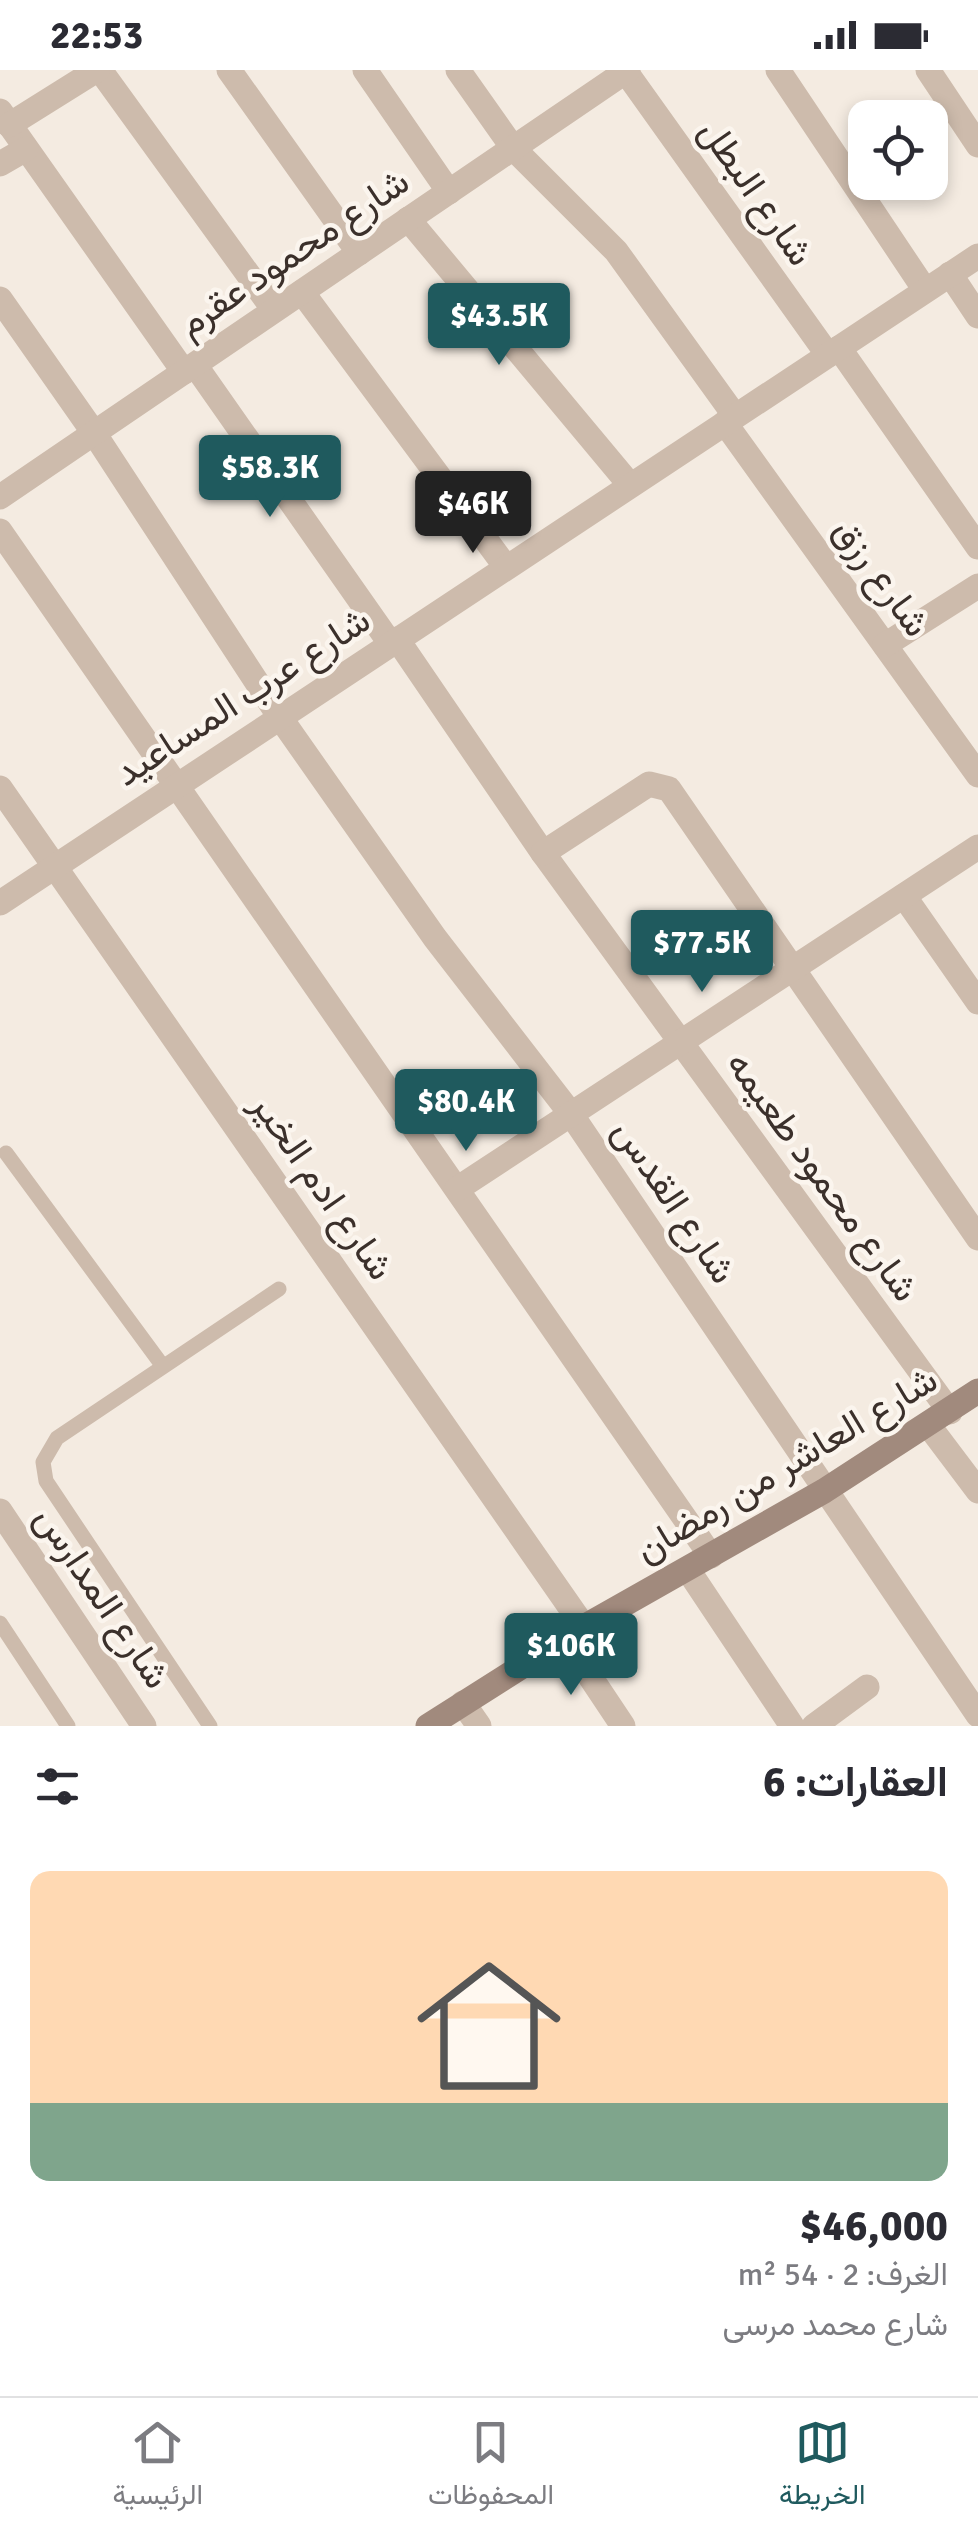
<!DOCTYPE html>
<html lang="ar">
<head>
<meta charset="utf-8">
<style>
	body { margin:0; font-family:Signika,Vazirmatn,sans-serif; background:#f7f7f7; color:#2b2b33; direction:rtl; height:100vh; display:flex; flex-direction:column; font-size:38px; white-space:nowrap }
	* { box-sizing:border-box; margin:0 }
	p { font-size:32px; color:#7c7c81 }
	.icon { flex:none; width:55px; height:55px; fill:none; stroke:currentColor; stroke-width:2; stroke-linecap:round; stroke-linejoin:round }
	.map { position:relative; height:1656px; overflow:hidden; direction:ltr }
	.sheet { display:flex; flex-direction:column; background:#fff; flex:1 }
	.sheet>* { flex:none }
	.controls { position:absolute; left:848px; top:30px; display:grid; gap:20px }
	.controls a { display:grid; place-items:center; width:100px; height:100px; border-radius:20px; background:#fff; box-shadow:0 5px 15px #0003; font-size:50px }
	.price { position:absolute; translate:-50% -85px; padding:0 22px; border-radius:10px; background:#1f5a5e; color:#fff; font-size:32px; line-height:65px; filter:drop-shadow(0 2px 5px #0008) }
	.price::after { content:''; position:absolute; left:50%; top:60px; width:30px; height:22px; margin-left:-15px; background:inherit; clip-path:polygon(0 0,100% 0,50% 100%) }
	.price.current { background:#222; color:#fff }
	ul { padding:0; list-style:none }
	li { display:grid; align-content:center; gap:20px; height:530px; padding:0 30px }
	li span { display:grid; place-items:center; height:310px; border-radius:20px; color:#555 }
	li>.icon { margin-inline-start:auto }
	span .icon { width:180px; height:180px; fill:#fffc; stroke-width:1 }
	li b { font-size:42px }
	h2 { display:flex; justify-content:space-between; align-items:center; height:120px; padding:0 30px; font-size:42px }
	.status { display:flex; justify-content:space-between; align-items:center; height:70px; padding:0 50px; background:#fff; direction:ltr }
	.status svg { height:28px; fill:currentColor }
	.menu { display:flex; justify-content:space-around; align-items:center; height:140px; border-top:2px solid #e1e1e2; background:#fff; font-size:28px; color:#7c7c81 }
	.menu a { display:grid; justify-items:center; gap:5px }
	.menu .current { color:#1f5a5e }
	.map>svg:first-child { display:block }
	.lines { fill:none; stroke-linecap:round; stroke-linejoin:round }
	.lane { stroke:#cdbbac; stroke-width:15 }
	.street { stroke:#cdbbac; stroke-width:25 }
	.secondary { stroke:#a18a7d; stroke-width:25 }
	.labels { text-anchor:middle; stroke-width:9; stroke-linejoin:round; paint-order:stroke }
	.street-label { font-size:38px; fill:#3b302b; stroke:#fbf5ee }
</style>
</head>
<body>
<div class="status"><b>22:53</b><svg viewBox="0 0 49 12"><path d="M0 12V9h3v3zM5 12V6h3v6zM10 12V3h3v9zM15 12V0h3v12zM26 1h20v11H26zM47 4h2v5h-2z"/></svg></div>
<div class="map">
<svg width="978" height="1656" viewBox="0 0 978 1656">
	<rect width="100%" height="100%" fill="#f4ebe1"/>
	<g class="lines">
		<g class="lane">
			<path d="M6 1083 162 1295"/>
			<path d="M0 1553 68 1656"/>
			<path d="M210 1656 46 1411 43 1392 57 1368 279 1219"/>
		</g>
		<g class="street">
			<path d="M100 0 274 240"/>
			<path d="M229 0 359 183"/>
			<path d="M365 0 449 122"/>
			<path d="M458 0 513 78 616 181 735 346"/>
			<path d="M778 0 925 220"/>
			<path d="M928 0 978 75"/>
			<path d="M626 2 828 285"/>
			<path d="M0 41 184 302"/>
			<path d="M9 55 97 0"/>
			<path d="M0 94 26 79"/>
			<path d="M408 149 630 415"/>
			<path d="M950 204 978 246"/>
			<path d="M302 222 506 497"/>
			<path d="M0 229 94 363 279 646 435 868 571 1044 978 1645"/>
			<path d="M839 278 978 477"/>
			<path d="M195 295 390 573"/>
			<path d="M725 353 978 705"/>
			<path d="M0 427 628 0"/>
			<path d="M0 461 711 1486"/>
			<path d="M397 569 543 783 950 1342"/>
			<path d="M885 575 978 516"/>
			<path d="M0 718 584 1557"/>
			<path d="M543 783 649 714 669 719 978 1168"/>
			<path d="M904 826 978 932"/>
			<path d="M0 833 978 186"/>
			<path d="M457 1119 978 777"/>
			<path d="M929 1356 978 1421"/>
			<path d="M0 1441 144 1656"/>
			<path d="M688 1500 792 1656"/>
			<path d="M565 1569 623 1656"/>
			<path d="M463 1633 479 1656"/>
			<path d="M814 1656 867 1617"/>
		</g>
		<path class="secondary" d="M428 1656 584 1557 824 1421 978 1321"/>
	</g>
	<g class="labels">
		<g class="street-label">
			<text transform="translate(757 122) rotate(55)" y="13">شارع البطل</text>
			<text transform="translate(293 182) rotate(-34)" y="13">شارع محمود عقرم</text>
			<text transform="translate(882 507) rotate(54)" y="13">شارع رزق</text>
			<text transform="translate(242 626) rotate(-33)" y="13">شارع عرب المساعيد</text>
			<text transform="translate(823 1106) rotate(54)" y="13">شارع محمود طعيمه</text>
			<text transform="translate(323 1116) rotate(55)" y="13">شارع ادم الخير</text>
			<text transform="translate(675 1131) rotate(56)" y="13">شارع القدس</text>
			<text transform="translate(786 1394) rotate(-31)" y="13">شارع العاشر من رمضان</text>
			<text transform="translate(103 1527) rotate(56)" y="13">شارع المدارس</text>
		</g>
	</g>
</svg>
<div class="controls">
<a><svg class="icon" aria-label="locate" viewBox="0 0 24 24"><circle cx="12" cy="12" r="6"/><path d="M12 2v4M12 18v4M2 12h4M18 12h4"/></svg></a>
</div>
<b class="price" style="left:499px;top:298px">$43.5K</b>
<b class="price" style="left:270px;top:450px">$58.3K</b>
<b class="price current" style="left:473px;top:486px">$46K</b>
<b class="price" style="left:702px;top:925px">$77.5K</b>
<b class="price" style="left:466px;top:1084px">$80.4K</b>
<b class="price" style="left:571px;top:1628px">$106K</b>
</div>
<section class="sheet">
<h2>العقارات: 6<svg class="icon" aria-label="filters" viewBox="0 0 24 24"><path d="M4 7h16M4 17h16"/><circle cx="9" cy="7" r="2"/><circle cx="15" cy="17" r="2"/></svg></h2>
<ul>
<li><span style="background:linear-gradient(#ffd9b3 75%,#7fa58c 0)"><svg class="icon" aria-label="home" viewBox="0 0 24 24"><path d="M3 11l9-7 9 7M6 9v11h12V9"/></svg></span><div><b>$46,000</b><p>الغرف: 2 · 54 m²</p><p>شارع محمد مرسى</p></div></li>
</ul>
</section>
<nav class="menu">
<a class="current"><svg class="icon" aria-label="map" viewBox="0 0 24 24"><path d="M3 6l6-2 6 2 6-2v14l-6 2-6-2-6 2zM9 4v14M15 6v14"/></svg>الخريطة</a>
<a><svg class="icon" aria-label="saved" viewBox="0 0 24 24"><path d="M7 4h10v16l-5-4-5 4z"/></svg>المحفوظات</a>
<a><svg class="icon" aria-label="home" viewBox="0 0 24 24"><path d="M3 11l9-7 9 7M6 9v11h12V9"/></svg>الرئيسية</a>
</nav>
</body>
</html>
